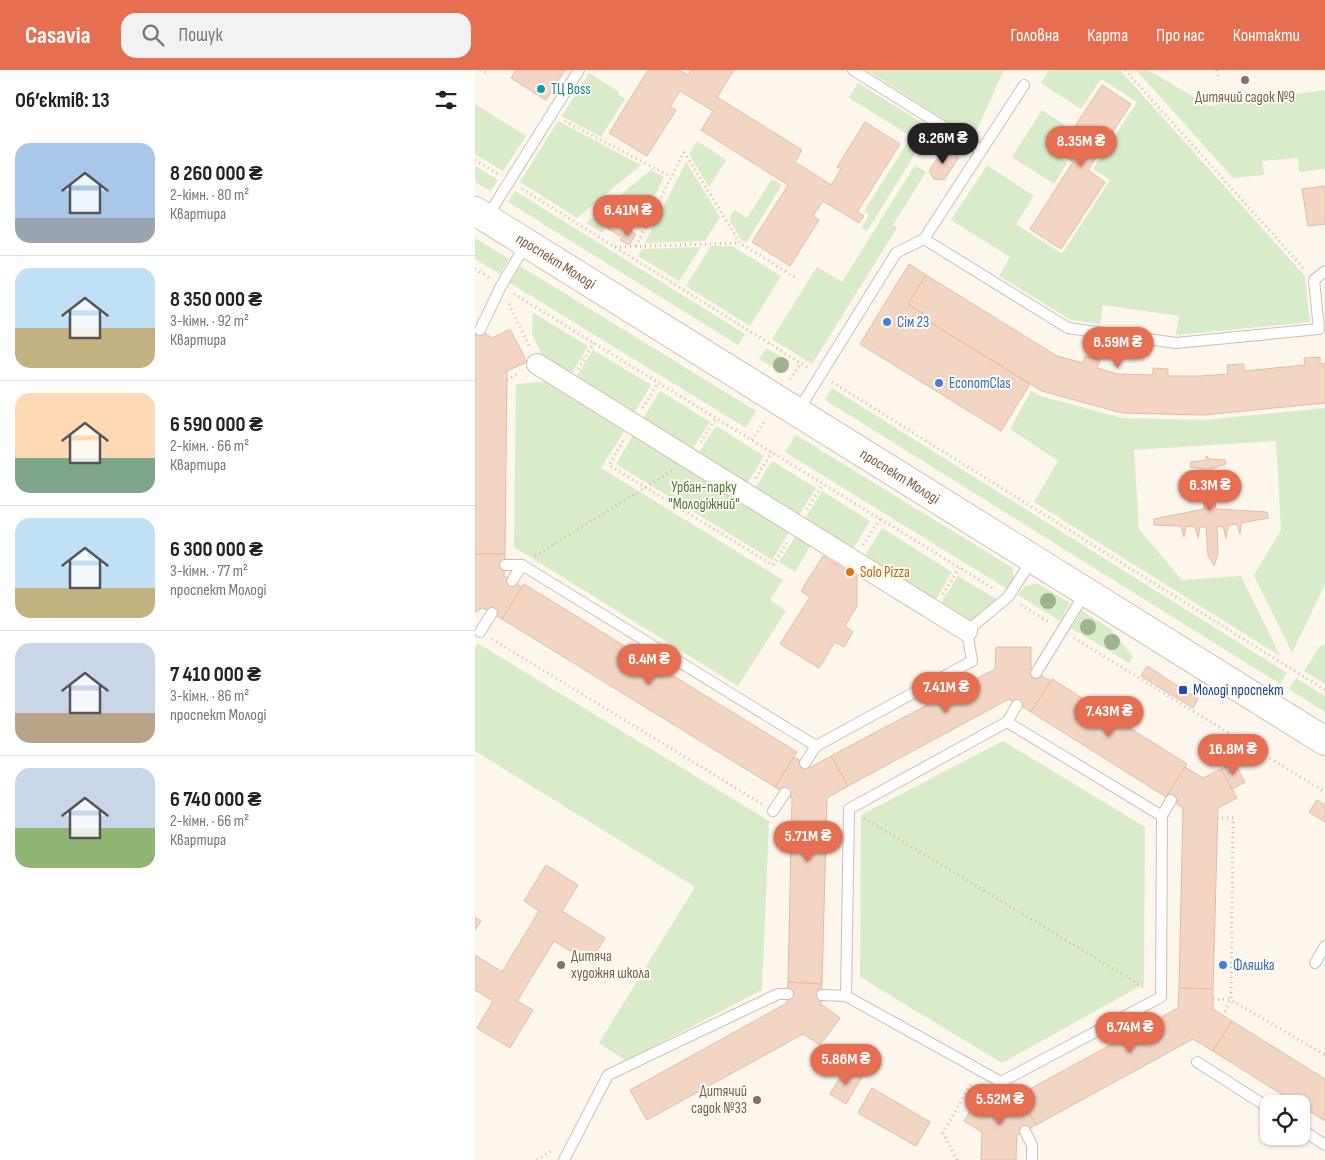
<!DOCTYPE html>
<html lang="uk">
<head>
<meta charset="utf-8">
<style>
	body { margin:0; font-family:"Sofia Sans Condensed",sans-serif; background:#f2f2f2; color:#222; height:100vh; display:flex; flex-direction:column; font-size:19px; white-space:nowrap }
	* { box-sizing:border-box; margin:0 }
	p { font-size:16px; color:#767676 }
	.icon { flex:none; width:28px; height:28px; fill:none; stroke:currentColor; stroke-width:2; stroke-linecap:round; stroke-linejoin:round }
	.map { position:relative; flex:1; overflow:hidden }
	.details { display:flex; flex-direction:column; background:#fff; width:475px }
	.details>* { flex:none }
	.tools { position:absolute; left:785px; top:1025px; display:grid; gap:10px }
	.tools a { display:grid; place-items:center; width:50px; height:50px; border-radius:10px; background:#fff; box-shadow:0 1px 4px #0004; font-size:25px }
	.price { position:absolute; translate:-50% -42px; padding:0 11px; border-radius:18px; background:#e76f51; color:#fff; font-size:16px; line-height:32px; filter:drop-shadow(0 1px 2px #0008) }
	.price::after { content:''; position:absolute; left:50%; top:30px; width:15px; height:11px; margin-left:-8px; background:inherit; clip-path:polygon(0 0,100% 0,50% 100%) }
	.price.selected { background:#222; color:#fff }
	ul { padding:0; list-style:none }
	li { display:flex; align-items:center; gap:15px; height:125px; padding:0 15px }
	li+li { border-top:1px solid #e0e0e0 }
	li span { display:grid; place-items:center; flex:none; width:140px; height:100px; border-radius:15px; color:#555 }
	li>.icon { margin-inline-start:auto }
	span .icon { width:60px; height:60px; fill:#fffc; stroke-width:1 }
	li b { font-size:21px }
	h2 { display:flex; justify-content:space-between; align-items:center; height:60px; padding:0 15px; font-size:21px }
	header { display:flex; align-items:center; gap:30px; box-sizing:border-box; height:70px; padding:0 25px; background:#e76f51; color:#fff }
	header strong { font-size:24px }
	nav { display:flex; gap:28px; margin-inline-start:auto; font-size:18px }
	.search { width:350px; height:45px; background:#f2f2f2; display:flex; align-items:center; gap:12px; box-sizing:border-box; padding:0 18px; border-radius:15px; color:#767676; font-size:19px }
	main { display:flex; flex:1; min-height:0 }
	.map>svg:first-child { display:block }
	.green { fill:#d8ecc9 }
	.building { fill:#f3d5c3; stroke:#e6bba3 }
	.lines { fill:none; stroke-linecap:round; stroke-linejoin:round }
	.lane-casing { stroke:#d1beb0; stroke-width:12 }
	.street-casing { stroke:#d1beb0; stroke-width:22 }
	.secondary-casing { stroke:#d6c0b0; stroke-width:30 }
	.path { stroke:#d9b8a5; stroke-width:3; stroke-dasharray:1 4; stroke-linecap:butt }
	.lane { stroke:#fff; stroke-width:10 }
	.street { stroke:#fff; stroke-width:20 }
	.secondary { stroke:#fff; stroke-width:28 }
	.tree { fill:#a0b28e }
	.education-dot { fill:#8d6e63; stroke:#fffaf3; stroke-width:2 }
	.culture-dot { fill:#0f9aa8; stroke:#fffaf3; stroke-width:2 }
	.shop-dot { fill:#3f7fe0; stroke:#fffaf3; stroke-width:2 }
	.food-dot { fill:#e8710a; stroke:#fffaf3; stroke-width:2 }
	.transit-dot { fill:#1a4fb4; stroke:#fffaf3; stroke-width:2 }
	.labels { text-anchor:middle; stroke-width:4; stroke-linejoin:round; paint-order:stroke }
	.culture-label { font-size:15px; fill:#0d838f; stroke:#fffaf3; text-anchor:start }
	.education-label { font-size:15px; fill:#785e54; stroke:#fffaf3 }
	.street-label { font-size:15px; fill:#7a5c4d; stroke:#fffaf3 }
	.shop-label { font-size:15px; fill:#366cbe; stroke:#fffaf3; text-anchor:start }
	.park-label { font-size:15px; fill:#537a41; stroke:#fffaf3 }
	.food-label { font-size:15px; fill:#c56008; stroke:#fffaf3; text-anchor:start }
	.transit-label { font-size:15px; fill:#164399; stroke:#fffaf3; text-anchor:start }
</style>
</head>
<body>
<header>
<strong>Casavia</strong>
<div class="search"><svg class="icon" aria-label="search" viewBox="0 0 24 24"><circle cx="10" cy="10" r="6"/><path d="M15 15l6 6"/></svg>Пошук</div>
<nav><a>Головна</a><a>Карта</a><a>Про нас</a><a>Контакти</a></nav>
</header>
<main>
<section class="details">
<h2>Об’єктів: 13<svg class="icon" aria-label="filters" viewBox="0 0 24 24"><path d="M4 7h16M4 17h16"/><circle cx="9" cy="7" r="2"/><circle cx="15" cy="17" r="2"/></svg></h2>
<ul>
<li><span style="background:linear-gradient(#a9c7e8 75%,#9aa5b1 0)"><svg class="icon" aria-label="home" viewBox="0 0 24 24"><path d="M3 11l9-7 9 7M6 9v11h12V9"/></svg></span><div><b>8 260 000 ₴</b><p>2-кімн. · 80 m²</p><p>Квартира</p></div></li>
<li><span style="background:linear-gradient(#bfe0f5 60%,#c2b280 0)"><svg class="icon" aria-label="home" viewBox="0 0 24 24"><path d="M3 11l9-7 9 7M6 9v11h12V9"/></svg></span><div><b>8 350 000 ₴</b><p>3-кімн. · 92 m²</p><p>Квартира</p></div></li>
<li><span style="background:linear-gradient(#ffd9b3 65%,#7fa58c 0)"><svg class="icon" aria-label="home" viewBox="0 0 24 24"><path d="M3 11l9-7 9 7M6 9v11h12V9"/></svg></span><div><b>6 590 000 ₴</b><p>2-кімн. · 66 m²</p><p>Квартира</p></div></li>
<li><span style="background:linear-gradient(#bfe0f5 70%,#c2b280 0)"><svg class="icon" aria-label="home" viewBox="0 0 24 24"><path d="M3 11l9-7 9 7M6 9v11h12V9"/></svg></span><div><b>6 300 000 ₴</b><p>3-кімн. · 77 m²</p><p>проспект Молоді</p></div></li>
<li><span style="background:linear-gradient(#c9d6e8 70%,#b9a48a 0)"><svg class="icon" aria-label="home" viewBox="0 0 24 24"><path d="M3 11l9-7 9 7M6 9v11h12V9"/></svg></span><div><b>7 410 000 ₴</b><p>3-кімн. · 86 m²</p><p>проспект Молоді</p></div></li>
<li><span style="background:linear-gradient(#c9d6e8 60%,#8fb573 0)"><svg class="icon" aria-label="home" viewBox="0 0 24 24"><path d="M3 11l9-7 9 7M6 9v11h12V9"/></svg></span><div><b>6 740 000 ₴</b><p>2-кімн. · 66 m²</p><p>Квартира</p></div></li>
</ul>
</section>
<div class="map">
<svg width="850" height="1090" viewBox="0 0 850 1090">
	<rect width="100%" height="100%" fill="#fdf6ec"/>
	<g class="green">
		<path d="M391 0H529L498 68Z"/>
		<path d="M574 0H645L830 206 835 252 701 265 704 246 628 235 625 254 596 250 524 206 535 187 476 150 512 95 559 126 541 154 587 184 635 110 618 99 662 32 626 9 606 39 566 13Z"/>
		<path d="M661 0H674L733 36 850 20V99L824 102 823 88 787 91 789 105 758 108Z"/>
		<path d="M114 3 144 22 143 24 150 29 126 67 87 46Z"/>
		<path d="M383 13 449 54 451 67 447 73 374 28Z"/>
		<path d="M0 34 51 66 28 101 0 84Z"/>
		<path d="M567 40 594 58 578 83 592 93 579 114 537 87Z"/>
		<path d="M83 51 166 95 102 148 45 112Z"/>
		<path d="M222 71 251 90 234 117 214 84Z"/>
		<path d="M433 72 443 79 392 161 386 158 394 145 389 141Z"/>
		<path d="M211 92 245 147 230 171 170 173Z"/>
		<path d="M440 95 451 102 418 155 422 158 337 294 297 269 342 197 367 212Z"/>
		<path d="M0 96 23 110 16 121 0 112Z"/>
		<path d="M176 100 189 107 164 157 140 143 127 163 111 153Z"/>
		<path d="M297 109 307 115 271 173 267 171 254 149 259 140 272 148Z"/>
		<path d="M40 121 270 264 263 275 33 132Z"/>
		<path d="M0 168 34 189 25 204 0 189Z"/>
		<path d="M236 176H257L306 206 275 256 211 216Z"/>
		<path d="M226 177 204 211 163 186 167 179Z"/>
		<path d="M45 196 281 341 271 358 35 213Z"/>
		<path d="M58 243 113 276 94 308 69 290 57 264Z"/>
		<path d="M291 278 315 292 308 303 284 289Z"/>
		<path d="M118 280 176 315 157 346 99 310Z"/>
		<path d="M78 311 152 357 126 398 308 510 295 530 311 541 263 616 39 477 41 314Z"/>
		<path d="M357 318 812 603 805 614 350 330Z"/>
		<path d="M185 321 235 352 215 383 165 353Z"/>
		<path d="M556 321 566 326 647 348 728 350 850 338V514L817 583 779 505 806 460 801 371 659 380 664 459 707 510 766 506 805 586 559 432 583 391 535 359Z"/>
		<path d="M241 356 289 386 270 417 221 387Z"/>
		<path d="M160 362 317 458 297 490 141 394Z"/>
		<path d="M321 365 538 498 539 510 532 519 310 382Z"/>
		<path d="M297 391 341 418 322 448 278 421Z"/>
		<path d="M347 421 395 451 376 482 328 452Z"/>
		<path d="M407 458 477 502 459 533 388 489Z"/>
		<path d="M322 464 337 473 320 502 304 492Z"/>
		<path d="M483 506 523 530 493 553 464 536Z"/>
		<path d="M562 513 595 533 585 551 543 525 551 516Z"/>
		<path d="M607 541 636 559 658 587 654 593 596 558Z"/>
		<path d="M4 574 294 751 287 920 151 991 124 973 220 817 0 681V576Z"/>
		<path d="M850 574V614L829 601 845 576Z"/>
		<path d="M821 608 850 626V642L814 619Z"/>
		<path d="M528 671 670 757 669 914 527 993 385 907 386 745Z"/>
	</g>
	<g class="building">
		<path d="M41 0H90L71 30 36 8Z"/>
		<path d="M173 0H204L213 5 216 0H259L242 27 327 80 320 92 356 115 366 99 362 97 390 52 425 74 382 142 389 146 384 153 348 131 338 146 344 150 315 196 277 172 313 115 226 60 238 41 205 21 195 37 201 40 172 86 134 63Z"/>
		<path d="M627 15 656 34 613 100 630 112 586 179 555 159 598 92 583 82Z"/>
		<path d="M469 78 484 87 469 110 459 109 454 101Z"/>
		<path d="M850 116V154L833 156 827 119Z"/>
		<path d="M141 145 153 153 145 166 132 158Z"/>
		<path d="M152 158 161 164 154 175 145 170Z"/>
		<path d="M434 194 451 205 433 234 448 243 445 246 555 314 526 361 385 274Z"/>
		<path d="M451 205 582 286 608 293 610 286 625 290 622 298 642 304 678 305V298L693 299V306H725L753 304 752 295 769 294V301L830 295 829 288 845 287V294L850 293V333L728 345 647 343 567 321 445 246 448 243 433 234Z"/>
		<path d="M0 257 17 268 35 259 52 292 32 301 30 484H0Z"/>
		<path d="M732 386 734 389 750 390 751 394 736 399 741 439 792 442 793 448 766 453 765 464 762 454 753 455 751 468 748 456 742 457 743 484 739 496 733 485 731 457H725L723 468 720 457 711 456 709 467 706 456 679 455V449L729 439V399L715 397 716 392 731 390Z"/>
		<path d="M0 484H30L29 506 47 517 27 549 8 538 0 542Z"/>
		<path d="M348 486 382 507V536L370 556 378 562 369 577 360 572 344 598 305 574 335 527 326 521Z"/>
		<path d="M49 514 322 682 300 717 27 549Z"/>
		<path d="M521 577H556V600L576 611 556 642 534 629 373 716 356 686 520 599Z"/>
		<path d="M672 596 723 629 718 638 666 606Z"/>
		<path d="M577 609 712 694 691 727 556 642Z"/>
		<path d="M356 686 373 716 352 728 347 914 313 912 317 728 300 717 319 687 336 697Z"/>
		<path d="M759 692 770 712 757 719 746 699Z"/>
		<path d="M710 697 728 708 746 699 762 728 743 738 738 919 704 918 708 738 691 727Z"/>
		<path d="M842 730 850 735V752L834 742Z"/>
		<path d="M71 795 103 815 87 841 130 868 115 893 79 871 42 931 58 940 35 978 2 958 18 931 0 920V885L27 902 64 841 49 831Z"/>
		<path d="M0 847 6 851 0 860Z"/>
		<path d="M313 912 347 914 346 934 365 948 345 975 328 964 172 1050 155 1020 312 933Z"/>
		<path d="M704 918 738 919V939L757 951 738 981 718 969 561 1055 544 1025 703 938Z"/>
		<path d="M757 951 850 1009V1051L826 1036V1034H822L738 981Z"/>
		<path d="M371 997 387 1007 371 1034 355 1024Z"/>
		<path d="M397 1018 455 1052 441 1076 383 1043Z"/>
		<path d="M507 1022 526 1035 544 1025 561 1055 542 1065 541 1090H506L507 1062 489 1051Z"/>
	</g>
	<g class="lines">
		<defs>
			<g id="lane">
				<path d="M378 0 506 80"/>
				<path d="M12 147 104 0"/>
				<path d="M449 169 593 258 701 273 844 259 839 210 850 201"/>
				<path d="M5 260 26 216 51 174"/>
				<path d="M323 341 421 183 449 169 549 15"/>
				<path d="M30 495H47L37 511"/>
				<path d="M47 495 341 676 497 591 492 561 533 527 557 490"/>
				<path d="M5 562 17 543"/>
				<path d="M561 603 610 523"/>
				<path d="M532 652 687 746 686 927 526 1012 371 926 374 739 532 652 542 635"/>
				<path d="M330 693 341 676"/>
				<path d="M298 741 310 723"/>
				<path d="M687 746 696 730"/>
				<path d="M840 893 850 876"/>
				<path d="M347 925 371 926"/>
				<path d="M722 992 794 1038"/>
				<path d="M526 1012 533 1031"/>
				<path d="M826 1059 850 1075"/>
				<path d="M550 1061 557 1075V1090"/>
				<path d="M89 1090 133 1005 303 924H313"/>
			</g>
			<path id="street" d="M62 294 492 561"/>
			<path id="secondary" d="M0 141 850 671"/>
		</defs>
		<use href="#lane" class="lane-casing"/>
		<use href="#street" class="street-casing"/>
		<use href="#secondary" class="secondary-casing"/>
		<g class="path">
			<path d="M5 0 13 4"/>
			<path d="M650 0 830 200"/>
			<path d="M742 0 744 10"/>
			<path d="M90 51 196 107"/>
			<path d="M209 82 265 173 321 208"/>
			<path d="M0 90 23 104"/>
			<path d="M47 119 332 297"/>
			<path d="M161 176 209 82"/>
			<path d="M140 177 264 173"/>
			<path d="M0 199 15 208"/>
			<path d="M39 224 519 519"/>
			<path d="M34 234 54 276"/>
			<path d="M103 299 119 273"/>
			<path d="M315 309 326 293"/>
			<path d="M32 310 44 303"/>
			<path d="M357 312 850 620"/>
			<path d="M168 338 183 313"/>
			<path d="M277 370 291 349"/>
			<path d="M148 371 134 395 298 495 312 473"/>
			<path d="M226 372 241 348"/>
			<path d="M281 408 297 382"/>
			<path d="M332 439 348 414"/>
			<path d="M388 475 405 449"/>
			<path d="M60 486 197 401"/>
			<path d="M468 524 484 498"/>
			<path d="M546 535 575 553"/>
			<path d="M599 568 850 722"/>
			<path d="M17 569 287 734"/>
			<path d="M389 748 670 918"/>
			<path d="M742 748H758L756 930 850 985"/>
			<path d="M738 929 756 930 748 945"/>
			<path d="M62 1090 76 1081"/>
			<path d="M482 1090 468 1063 497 1012"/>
		</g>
		<use href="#lane" class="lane"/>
		<use href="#street" class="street"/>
		<use href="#secondary" class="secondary"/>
	</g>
	<g class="tree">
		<circle cx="306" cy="295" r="8"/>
		<circle cx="573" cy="531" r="8"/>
		<circle cx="613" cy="557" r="8"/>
		<circle cx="637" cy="572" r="8"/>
	</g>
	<g class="education-dot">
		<circle cx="770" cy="10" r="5"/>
		<circle cx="86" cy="895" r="5"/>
		<circle cx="282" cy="1030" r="5"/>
	</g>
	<circle class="culture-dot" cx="66" cy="19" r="5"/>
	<g class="shop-dot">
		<circle cx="412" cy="252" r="5"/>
		<circle cx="464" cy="313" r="5"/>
		<circle cx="748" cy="895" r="5"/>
	</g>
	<circle class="food-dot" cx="375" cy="502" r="5"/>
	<rect class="transit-dot" x="703" y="615" width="10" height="10" rx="2.5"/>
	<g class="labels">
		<g class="culture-label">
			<text x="76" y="24">ТЦ Boss</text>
		</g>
		<g class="education-label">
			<text x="770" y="32">Дитячий садок №9</text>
			<text x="96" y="891" text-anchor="start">Дитяча<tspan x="96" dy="17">художня школа</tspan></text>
			<text x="272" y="1026" text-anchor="end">Дитячий<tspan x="272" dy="17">садок №33</tspan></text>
		</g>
		<g class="street-label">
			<text transform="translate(81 191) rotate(32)" y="5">проспект Молоді</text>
			<text transform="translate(425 406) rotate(32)" y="5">проспект Молоді</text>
		</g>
		<g class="shop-label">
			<text x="422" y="257">Сім 23</text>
			<text x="474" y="318">EconomClas</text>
			<text x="758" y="900">Фляшка</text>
		</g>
		<g class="park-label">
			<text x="229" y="422">Урбан-парку<tspan x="229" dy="17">"Молодіжний"</tspan></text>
		</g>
		<g class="food-label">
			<text x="385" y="507">Solo Pizza</text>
		</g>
		<g class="transit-label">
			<text x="718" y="625">Молоді проспект</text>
		</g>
	</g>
</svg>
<div class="tools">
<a><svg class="icon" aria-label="locate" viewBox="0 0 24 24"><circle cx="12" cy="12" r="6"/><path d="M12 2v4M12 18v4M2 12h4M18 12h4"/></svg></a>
</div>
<b class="price selected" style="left:468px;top:95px">8.26M ₴</b>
<b class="price" style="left:606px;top:98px">8.35M ₴</b>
<b class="price" style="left:153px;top:167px">6.41M ₴</b>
<b class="price" style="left:643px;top:299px">6.59M ₴</b>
<b class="price" style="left:735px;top:442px">6.3M ₴</b>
<b class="price" style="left:174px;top:616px">6.4M ₴</b>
<b class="price" style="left:471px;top:644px">7.41M ₴</b>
<b class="price" style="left:634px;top:668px">7.43M ₴</b>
<b class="price" style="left:758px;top:706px">16.8M ₴</b>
<b class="price" style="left:333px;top:793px">5.71M ₴</b>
<b class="price" style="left:655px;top:984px">6.74M ₴</b>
<b class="price" style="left:371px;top:1016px">5.86M ₴</b>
<b class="price" style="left:525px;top:1056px">5.52M ₴</b>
</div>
</main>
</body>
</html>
